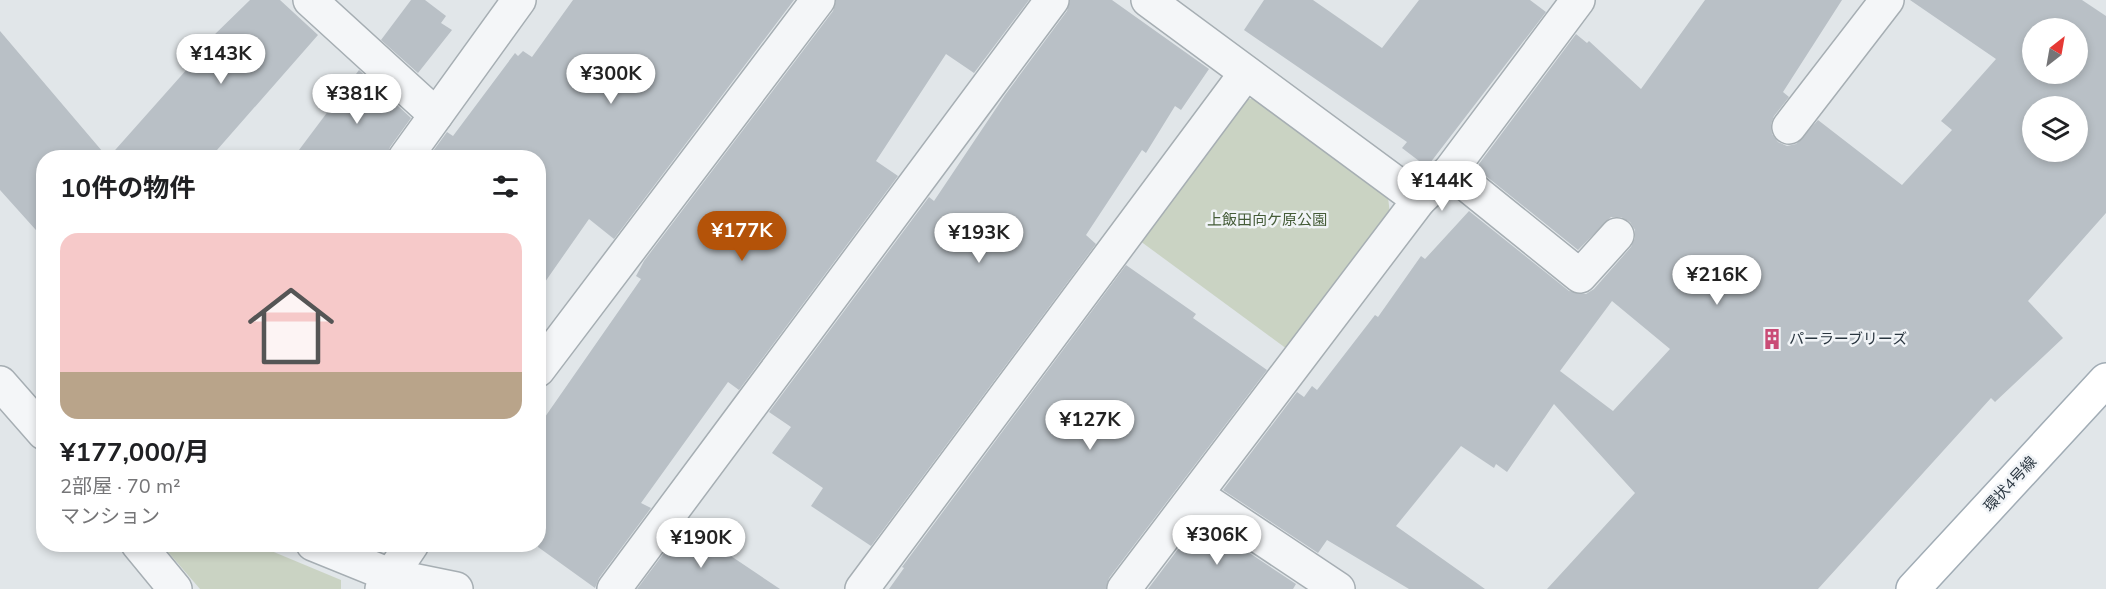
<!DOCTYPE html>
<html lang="ja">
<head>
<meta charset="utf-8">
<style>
	body { margin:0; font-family:"Nunito Sans","Noto Sans JP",sans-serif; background:#f2f2f2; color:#202124; height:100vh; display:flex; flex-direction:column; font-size:22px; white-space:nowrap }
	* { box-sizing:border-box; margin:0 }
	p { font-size:20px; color:#757577 }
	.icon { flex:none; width:33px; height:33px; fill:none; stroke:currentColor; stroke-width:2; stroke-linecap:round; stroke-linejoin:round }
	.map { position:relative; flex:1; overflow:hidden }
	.panel { position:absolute; left:36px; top:150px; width:510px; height:402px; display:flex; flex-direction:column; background:#fff; border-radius:24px; box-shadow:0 3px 9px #0003 }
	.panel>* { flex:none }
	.needle { width:39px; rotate:31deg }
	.tools { position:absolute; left:2022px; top:18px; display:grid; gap:12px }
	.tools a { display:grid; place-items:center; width:66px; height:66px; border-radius:50%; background:#fff; box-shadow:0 3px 9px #0003; font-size:30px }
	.price { position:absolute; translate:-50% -51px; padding:0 14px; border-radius:21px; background:#fff; color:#222; font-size:20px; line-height:39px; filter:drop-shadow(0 2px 3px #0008) }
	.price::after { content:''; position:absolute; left:50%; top:36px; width:18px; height:14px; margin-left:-9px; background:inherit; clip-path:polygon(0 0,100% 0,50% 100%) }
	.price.active { background:#b45309; color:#fff }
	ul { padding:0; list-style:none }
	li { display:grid; align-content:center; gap:12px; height:318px; padding:0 24px }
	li+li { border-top:2px solid #e0e0e0 }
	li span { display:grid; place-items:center; height:186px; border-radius:18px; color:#555 }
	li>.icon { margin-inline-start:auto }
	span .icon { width:108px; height:108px; fill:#fffc; stroke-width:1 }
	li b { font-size:26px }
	h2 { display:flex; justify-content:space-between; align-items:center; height:72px; padding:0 24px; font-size:26px }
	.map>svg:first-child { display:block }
	.green { fill:#cad3c3 }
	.building { fill:#b9c0c6; fill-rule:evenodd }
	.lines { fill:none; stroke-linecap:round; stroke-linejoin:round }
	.minor-casing { stroke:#a6aeb3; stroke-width:36 }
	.primary-casing { stroke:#a1acb5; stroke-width:36 }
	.minor { stroke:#f4f6f8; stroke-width:33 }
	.primary { stroke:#fff; stroke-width:33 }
	.labels { text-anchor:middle; stroke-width:5; stroke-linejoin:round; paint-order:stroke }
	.park-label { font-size:15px; fill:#455c38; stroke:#f1f4f7 }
	.poi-label { font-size:15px; fill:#2a3640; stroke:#f1f4f7; text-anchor:start }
	.street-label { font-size:15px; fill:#2a3640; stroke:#f1f4f7 }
</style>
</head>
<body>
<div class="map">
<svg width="2106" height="589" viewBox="0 0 2106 589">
	<rect width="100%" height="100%" fill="#e1e6e9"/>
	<g class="green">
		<path d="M1237 99H1261L1388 197 1391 223 1287 349 1136 238Z"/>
		<path d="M162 545H257L341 580V589H200Z"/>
	</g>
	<g class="building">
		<path d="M250 0H280L318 35 210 158H108L212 41 210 39Z"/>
		<path d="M411 0H425L446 16 441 23 452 30 418 73 381 40Z"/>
		<path d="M573 0H794L614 239 589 219 538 292V158H428L447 132 453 136 515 53 518 56 523 51 532 57Z"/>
		<path d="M836 0H1029L974 73 946 54 876 161 898 176 739 390 728 382 641 503 651 508 599 578 595 588 538 547V427L641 279 636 276 644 261 833 11Z"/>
		<path d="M1070 0H1112L1209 69 1181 110 1175 106 1146 153 1142 150 1086 235 1096 244 871 546 811 506 823 488 772 453 791 427 769 412 929 197 934 201 1005 95 1067 11Z"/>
		<path d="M1264 0H1313L1382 48 1419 0H1530L1546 12 1427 167 1402 148 1407 142 1244 30Z"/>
		<path d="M1705 0H1842L1783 92 1789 97 1774 116 1771 124 1772 134 1778 142 1787 146 1796 144 1818 120 1902 185 1952 130 1941 121 1996 59 1910 0H2082L2106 16V213L2028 301 2063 338 1995 402 1991 398 1818 589H1547L1635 493 1554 404 1507 472 1496 464 1494 468 1461 446 1396 526 1485 589H1409L1327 540 1318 553 1223 490 1297 392 1304 397 1312 386 1317 390 1375 315 1378 317 1421 256 1425 259 1469 211 1569 291 1586 294 1594 289 1631 247 1635 238V230L1630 222 1621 217H1611L1578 250 1476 168 1576 34 1587 43 1589 41 1641 89ZM2032 28H2078V74H2032ZM2032 106H2078V152H2032ZM1612 301 1670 349 1613 411 1560 371Z"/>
		<path d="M0 31 108 158H44V239L0 190Z"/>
		<path d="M359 70 411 118 390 147 386 158H293Z"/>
		<path d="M1126 265 1196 314 1193 318 1267 370 1109 578 1106 589H889L904 568 902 567Z"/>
		<path d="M1200 520 1296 584 1293 589H1148Z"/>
		<path d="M682 529 717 551 719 548 780 589H637Z"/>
	</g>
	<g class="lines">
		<defs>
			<g id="minor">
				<path d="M310 0 436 115"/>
				<path d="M1789 127 1887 0"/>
				<path d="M405 158 519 0"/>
				<path d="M1450 171 1580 276 1617 235"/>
				<path d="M1419 200 1450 171 1578 0"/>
				<path d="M538 370 818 0"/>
				<path d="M0 383 44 433"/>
				<path d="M1197 495 1338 589"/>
				<path d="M138 544 175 589"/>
				<path d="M313 544 392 576 456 589"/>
				<path d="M382 589 412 544"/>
				<path d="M614 589 1052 0"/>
				<path d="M862 589 1246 73"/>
				<path d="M1124 589 1419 200 1148 0"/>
			</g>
			<path id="primary" d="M1913 589 2106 380"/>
		</defs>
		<use href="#minor" class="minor-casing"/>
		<use href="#primary" class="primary-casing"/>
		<use href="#minor" class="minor"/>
		<use href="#primary" class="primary"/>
	</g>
	<defs>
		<symbol id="building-bare" viewBox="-9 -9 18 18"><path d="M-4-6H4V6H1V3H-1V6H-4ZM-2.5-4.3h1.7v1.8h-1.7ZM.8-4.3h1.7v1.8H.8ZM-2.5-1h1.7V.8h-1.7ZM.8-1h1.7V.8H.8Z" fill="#c94c76" stroke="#f1f4f7" stroke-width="2.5" paint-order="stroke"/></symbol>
	</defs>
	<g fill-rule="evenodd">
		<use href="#building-bare" x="1757" y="324" width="30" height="30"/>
	</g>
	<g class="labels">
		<g class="park-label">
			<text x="1267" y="225">上飯田向ケ原公園</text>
		</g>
		<g class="poi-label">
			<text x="1789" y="344">パーラーブリーズ</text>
		</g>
		<g class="street-label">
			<text transform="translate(2010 484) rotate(-47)" y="5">環状4号線</text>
		</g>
	</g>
</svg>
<div class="tools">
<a><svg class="needle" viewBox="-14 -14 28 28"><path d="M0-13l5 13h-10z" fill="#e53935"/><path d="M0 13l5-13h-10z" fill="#757577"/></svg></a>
<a><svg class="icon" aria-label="layers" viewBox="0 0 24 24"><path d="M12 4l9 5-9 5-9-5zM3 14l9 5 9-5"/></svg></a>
</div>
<b class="price" style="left:221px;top:85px">¥143K</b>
<b class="price" style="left:611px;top:105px">¥300K</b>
<b class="price" style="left:357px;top:125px">¥381K</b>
<b class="price" style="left:1442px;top:212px">¥144K</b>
<b class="price active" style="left:742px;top:262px">¥177K</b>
<b class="price" style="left:979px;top:264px">¥193K</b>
<b class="price" style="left:1717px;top:306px">¥216K</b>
<b class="price" style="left:1090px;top:451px">¥127K</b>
<b class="price" style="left:1217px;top:566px">¥306K</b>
<b class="price" style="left:701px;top:569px">¥190K</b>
<section class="panel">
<h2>10件の物件<svg class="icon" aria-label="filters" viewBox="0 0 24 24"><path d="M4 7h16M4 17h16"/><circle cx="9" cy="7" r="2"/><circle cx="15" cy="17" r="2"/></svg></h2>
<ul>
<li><span style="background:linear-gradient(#f6c9c9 75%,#b9a48a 0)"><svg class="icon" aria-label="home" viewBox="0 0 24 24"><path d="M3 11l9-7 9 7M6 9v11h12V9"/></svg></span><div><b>¥177,000/月</b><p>2部屋 · 70 m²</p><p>マンション</p></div></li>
</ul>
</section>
</div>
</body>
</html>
